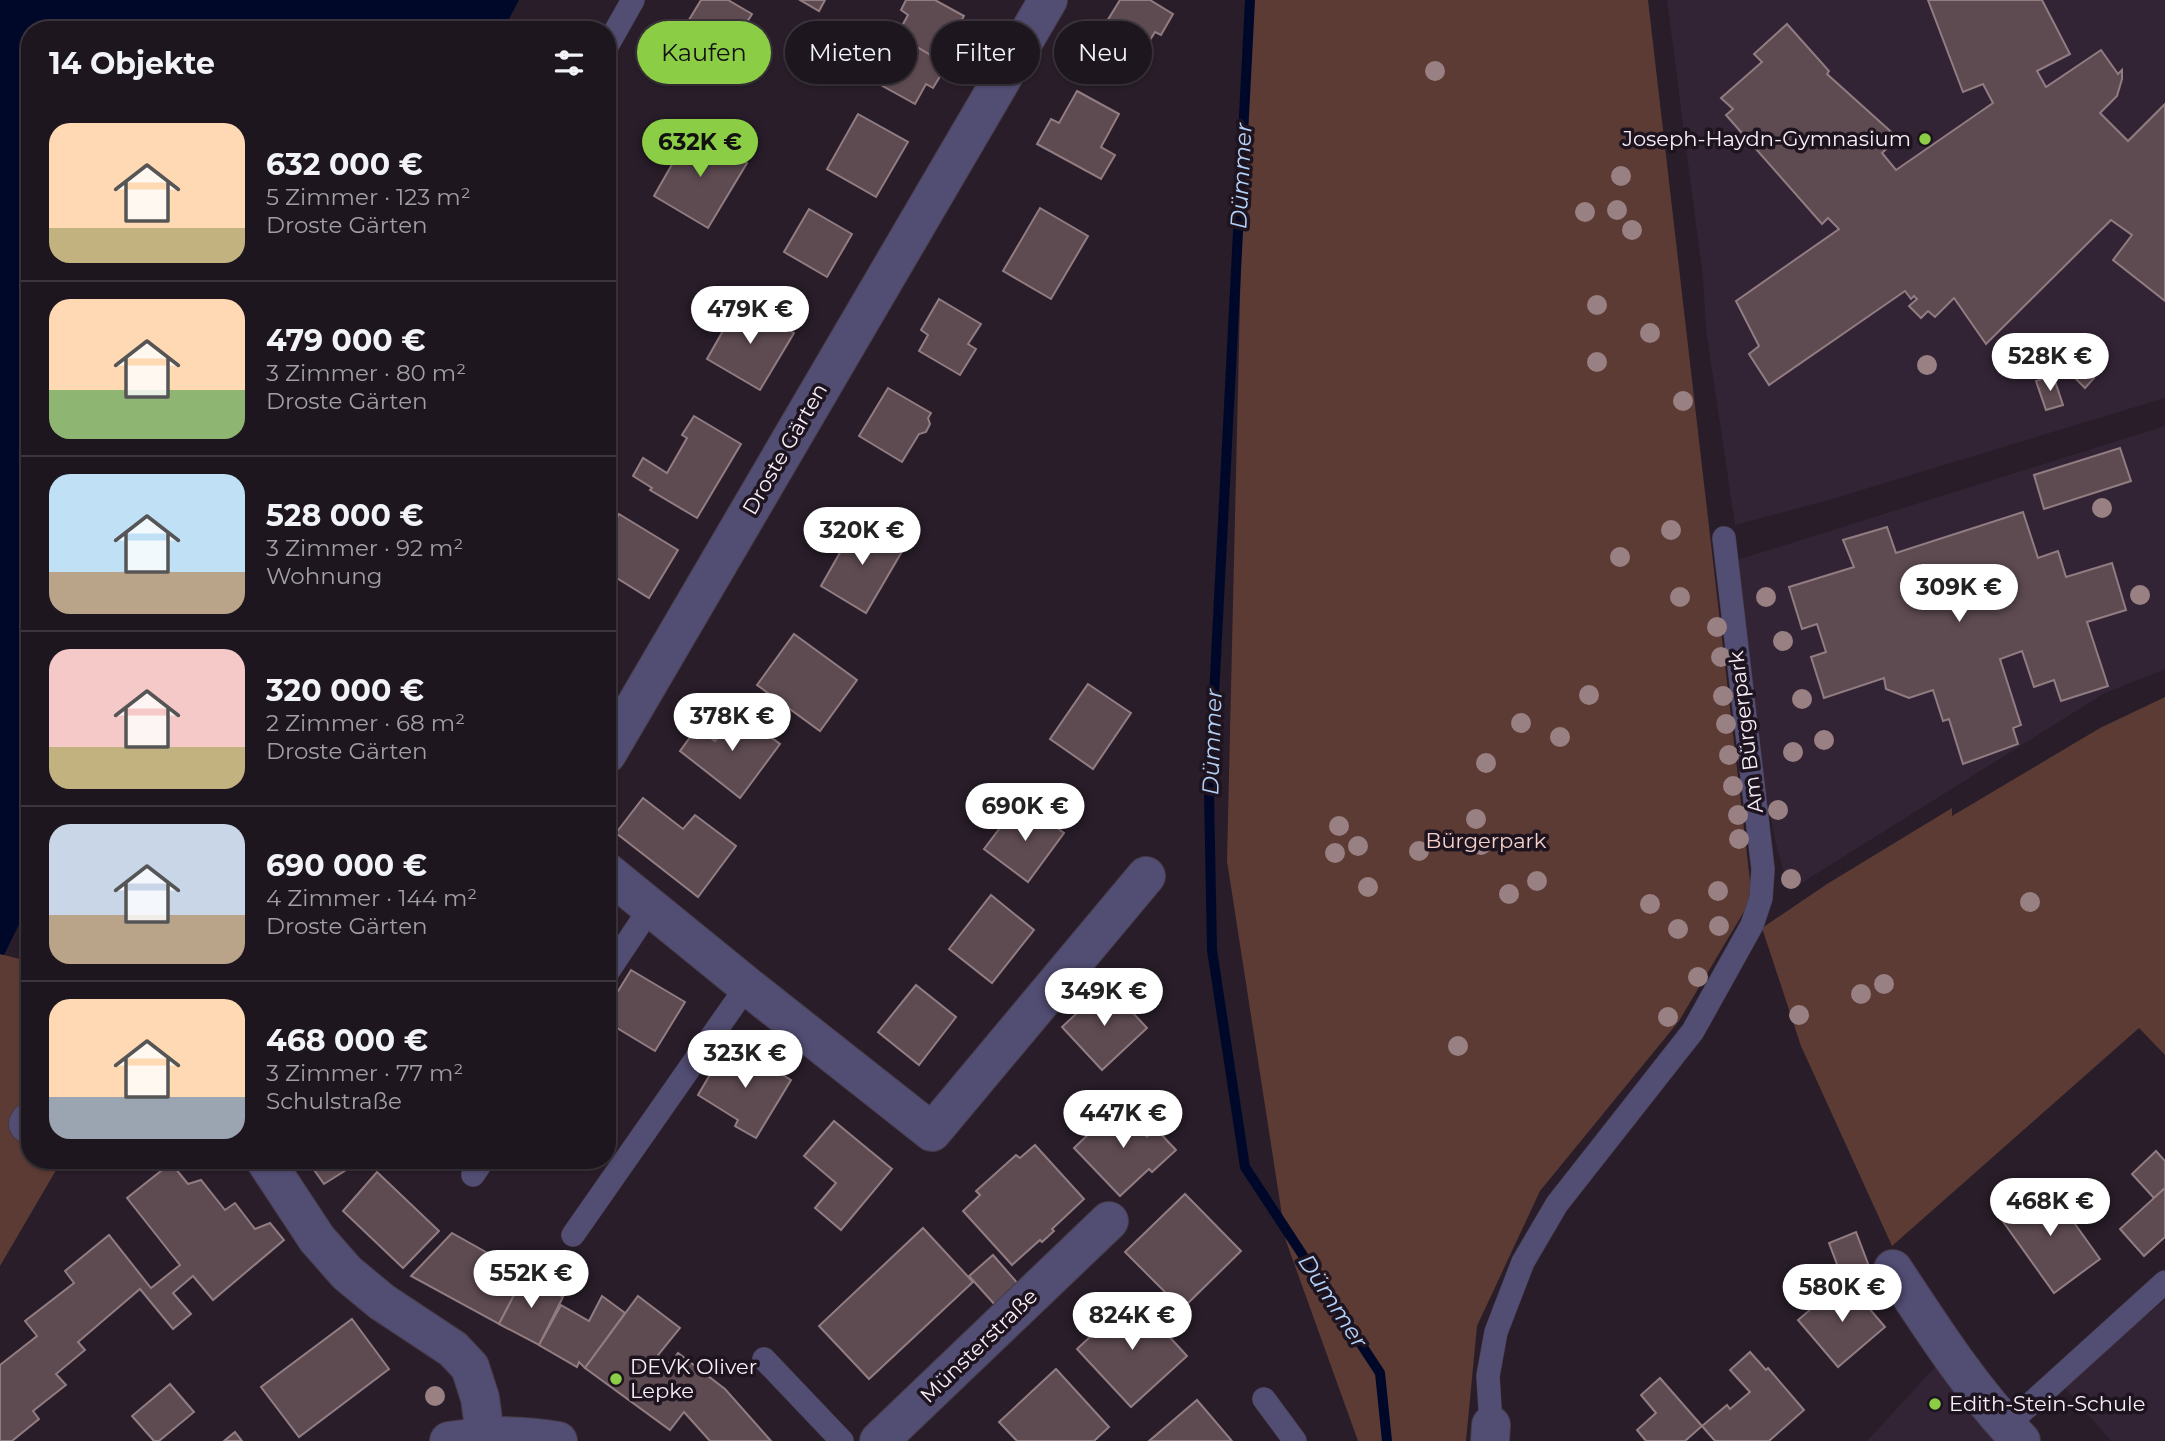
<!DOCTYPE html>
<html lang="de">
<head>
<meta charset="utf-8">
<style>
	body { margin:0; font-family:Montserrat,sans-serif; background:#2b232c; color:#f1f3f6; height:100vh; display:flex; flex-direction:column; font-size:26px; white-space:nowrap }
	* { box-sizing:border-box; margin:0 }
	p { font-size:23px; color:#a19fa4 }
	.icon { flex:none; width:38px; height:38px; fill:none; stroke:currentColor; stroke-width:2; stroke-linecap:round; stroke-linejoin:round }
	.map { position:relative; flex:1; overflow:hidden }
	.side { position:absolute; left:21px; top:21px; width:595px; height:1148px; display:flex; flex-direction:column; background:#1e161f; border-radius:28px; box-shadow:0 2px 5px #0004,0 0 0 2px #3c353d }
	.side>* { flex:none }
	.guide { position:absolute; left:637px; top:21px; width:665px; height:63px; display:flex; gap:14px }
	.price { position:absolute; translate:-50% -60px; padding:0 16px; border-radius:24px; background:#fff; color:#222; font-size:23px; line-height:46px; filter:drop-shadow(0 2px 4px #0008) }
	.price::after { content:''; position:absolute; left:50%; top:42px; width:21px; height:16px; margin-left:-10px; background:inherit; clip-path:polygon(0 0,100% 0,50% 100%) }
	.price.on { background:#8bce46; color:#111 }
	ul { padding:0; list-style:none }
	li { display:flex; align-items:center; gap:21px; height:175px; padding:0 28px }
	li+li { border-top:2px solid #3c353d }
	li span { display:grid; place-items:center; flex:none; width:196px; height:140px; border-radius:21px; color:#555 }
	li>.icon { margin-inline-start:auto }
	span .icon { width:84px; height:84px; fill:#fffc; stroke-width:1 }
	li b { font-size:30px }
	h2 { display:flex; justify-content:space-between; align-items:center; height:84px; padding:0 28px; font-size:30px }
	.chip { padding:0 24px; border-radius:32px; background:#1e161f; box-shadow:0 2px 5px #0004,0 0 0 2px #3c353d; font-size:24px; line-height:63px }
	.chip.on { background:#8bce46; color:#111 }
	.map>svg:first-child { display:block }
	.built { fill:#332435 }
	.green { fill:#5c3b35 }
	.water { fill:#00082a }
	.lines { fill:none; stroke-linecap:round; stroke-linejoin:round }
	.stream { stroke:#00082a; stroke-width:10 }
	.building { fill:#5e4b51; stroke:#917c82; stroke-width:2 }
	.lane-casing { stroke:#453a46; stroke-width:24 }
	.street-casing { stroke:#453a46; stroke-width:40 }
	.lane { stroke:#524d73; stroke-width:23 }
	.street { stroke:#524d73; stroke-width:38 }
	.tree { fill:#998082 }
	.poi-dot { fill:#8bce46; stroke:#1e141f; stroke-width:2.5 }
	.labels { text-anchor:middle; stroke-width:7; stroke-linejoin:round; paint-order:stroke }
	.poi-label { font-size:21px; fill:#f7eff8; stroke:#1e141f; text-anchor:start }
	.street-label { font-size:21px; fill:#f7eff8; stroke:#1e141f }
	.park-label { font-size:21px; fill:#f6d1ca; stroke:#1e141f }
	.water-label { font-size:23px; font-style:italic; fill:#b3d1f8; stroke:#1e141f }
</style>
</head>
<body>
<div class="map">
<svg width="2165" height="1441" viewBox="0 0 2165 1441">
	<rect width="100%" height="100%" fill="#281d29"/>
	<g class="built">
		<path d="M1667 0H2165V398L1832 499 1735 525 1706 329 1703 278Z"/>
		<path d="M2165 426V669L2103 694 1789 891 1776 844 1760 762 1737 560Z"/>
		<path d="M2165 1300V1441H2111L2062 1385Z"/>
		<path d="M1936 1366 2000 1441H1867Z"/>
	</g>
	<g class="green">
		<path d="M1247 0H1648L1752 898 1679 1021 1540 1191 1477 1326 1466 1441H1358L1286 1241 1227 861Z"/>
		<path d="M2165 697V1055L2139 1028 1892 1246 1801 1046 1762 928 1827 884 1952 808V816L2100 728Z"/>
		<path d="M30 945V1160H62L0 1266V954L20 959Z"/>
	</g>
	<path class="water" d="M0 0H519L503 30H30V902L4 955 0 954Z"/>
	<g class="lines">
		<path class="stream" d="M1250 0 1209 792 1212 950 1245 1167 1380 1373 1387 1441"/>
	</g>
	<g class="building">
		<path d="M701 0H728L752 14 715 74 672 48Z"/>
		<path d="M800 0H825L819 11Z"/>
		<path d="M906 0H935L964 16 952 37 960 42 947 65 897 35 908 15 901 10Z"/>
		<path d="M1120 0H1150L1173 14 1161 35 1155 32 1136 63 1096 39Z"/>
		<path d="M1928 0H2042L2070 54 2037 71 2046 87 2101 50 2118 74 2122 70V79L2117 96 2100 113 2128 141 2165 104V301L2113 260 2132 235 2111 220 1986 344 1954 298 1935 317 1928 311 1921 318 1909 306 1917 299 1914 296 1911 299 1905 291 1769 385 1749 354 1759 346 1736 301 1839 229 1828 218 1822 224 1726 115 1733 109 1721 98 1762 62 1754 54 1787 24 1829 71 1827 74 1898 138 1882 153 1896 170 1993 103 1983 84 1963 92Z"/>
		<path d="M897 35 947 65 933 88 926 84 915 104 863 75 876 52 884 56Z"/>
		<path d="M1077 91 1119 114 1101 147 1115 155 1101 179 1037 144 1051 119 1059 123Z"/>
		<path d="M858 114 908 142 876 197 827 169Z"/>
		<path d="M691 131 747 163 708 228 654 196Z"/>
		<path d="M1040 208 1088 236 1051 299 1003 271Z"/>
		<path d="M809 209 852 234 827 277 784 252Z"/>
		<path d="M939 299 981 324 968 344 976 349 960 375 919 351 928 335 921 330Z"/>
		<path d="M740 301 794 333 760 390 707 359Z"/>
		<path d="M2084 369 2094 378 2085 388 2075 378Z"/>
		<path d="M2053 375 2063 405 2046 410 2036 381Z"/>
		<path d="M888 388 931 413 928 418 930 424 926 432 919 434 902 462 859 436Z"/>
		<path d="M694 416 741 444 697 518 650 490 652 488 633 476 643 458 667 473 687 438 682 435Z"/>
		<path d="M2120 448 2131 481 2044 509 2034 475Z"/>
		<path d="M2023 512 2038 558 2058 551 2066 577 2112 563 2126 610 2087 622 2108 686 2061 701 2054 680 2034 687 2022 651 2000 659 2021 725 2013 728 2018 744 1963 764 1949 719 1943 721 1933 690 1909 698 1886 689 1884 678 1824 698 1811 657 1826 652 1817 624 1802 629 1789 587 1854 567 1843 540 1887 527 1896 553Z"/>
		<path d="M619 514 678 550 649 598 607 572V534Z"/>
		<path d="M858 521 904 548 866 613 821 586Z"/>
		<path d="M794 634 857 680 820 731 757 685Z"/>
		<path d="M1088 684 1131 713 1093 769 1050 739Z"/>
		<path d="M737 712 780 744 740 798 680 751 697 728 715 741Z"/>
		<path d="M643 798 683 829 695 815 736 846 698 897 616 833Z"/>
		<path d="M1025 804 1064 833 1028 882 984 849 1003 824 1007 827Z"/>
		<path d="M991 895 1034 930 992 983 949 949Z"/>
		<path d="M607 932 616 937 607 952Z"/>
		<path d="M631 970 685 1002 655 1051 607 1022V1009Z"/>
		<path d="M916 985 956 1017 919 1065 878 1032Z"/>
		<path d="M1107 985 1147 1028 1102 1070 1062 1027Z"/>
		<path d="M734 1045 791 1080 756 1138 735 1126 738 1120 698 1095 718 1061 722 1063Z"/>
		<path d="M1121 1103 1139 1123 1136 1126 1147 1137 1156 1129 1176 1150 1152 1172 1149 1169 1120 1196 1074 1148Z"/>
		<path d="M834 1121 892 1169 841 1230 815 1208 836 1183 804 1156Z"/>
		<path d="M1035 1145 1084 1199 1052 1229 1054 1231 1042 1242 1040 1240 1012 1265 963 1211 980 1195 976 1191 1016 1155 1020 1158Z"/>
		<path d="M2156 1151 2165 1161V1188L2154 1198 2132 1174Z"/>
		<path d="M307 1160H362L324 1184Z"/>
		<path d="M171 1163 188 1184 201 1180 225 1210 235 1203 255 1229 270 1223 284 1240 213 1300 193 1276 173 1293 191 1314 173 1329 140 1289 78 1342 85 1350 56 1374 66 1385 33 1411 39 1419 12 1441H0V1365L37 1336 25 1321 74 1283 65 1271 109 1235 151 1288 180 1265 127 1198Z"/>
		<path d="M377 1172 439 1231 403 1268 343 1211Z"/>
		<path d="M2045 1182 2100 1259 2054 1293 1999 1216Z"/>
		<path d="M2165 1188V1237L2144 1256 2120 1229Z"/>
		<path d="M1185 1194 1241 1251 1182 1309 1125 1252Z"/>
		<path d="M923 1228 973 1282 869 1379 819 1326Z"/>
		<path d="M1856 1232 1870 1269 1843 1280 1829 1243Z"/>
		<path d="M452 1233 525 1274 499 1324 411 1276Z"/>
		<path d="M993 1255 1019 1285 996 1306 969 1276Z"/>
		<path d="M525 1274 563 1297 539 1345 499 1324Z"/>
		<path d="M1845 1280 1885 1327 1838 1367 1798 1320Z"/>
		<path d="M602 1296 625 1313 585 1368 579 1362 577 1367 539 1345 561 1305 589 1321Z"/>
		<path d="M638 1296 680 1328 658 1355 670 1364 678 1353 725 1389 771 1441H710L684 1412 670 1430 585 1368Z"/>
		<path d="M1133 1297 1187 1356 1131 1407 1077 1349Z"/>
		<path d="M352 1319 389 1369 299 1437 261 1387Z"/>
		<path d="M1750 1352 1766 1370 1768 1368 1804 1410 1769 1441H1715L1702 1426 1727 1405 1730 1409 1750 1392 1730 1370Z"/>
		<path d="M1056 1369 1109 1427 1094 1441H1017L999 1422Z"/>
		<path d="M1660 1378 1702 1426 1685 1441H1646L1637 1430 1656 1413 1641 1395Z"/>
		<path d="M170 1384 194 1412 159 1441H154L132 1416Z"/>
		<path d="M1197 1400 1232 1441H1149Z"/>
		<path d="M235 1432 242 1441H224Z"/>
	</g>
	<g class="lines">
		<defs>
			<g id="lane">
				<path d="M607 46 633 0"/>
				<path d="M607 973 651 907"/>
				<path d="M473 1175 483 1160"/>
				<path d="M573 1235 747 986"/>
				<path d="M764 1359 842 1441"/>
				<path d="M1264 1399 1295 1441"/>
				<path d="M1491 1425 1488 1376 1496 1332 1523 1262 1557 1204 1693 1031 1752 925 1761 898 1763 869 1724 538"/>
				<path d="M2006 1426 2165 1282"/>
			</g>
			<g id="street">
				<path d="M607 754 1048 0"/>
				<path d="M607 872 747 986 932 1132 1146 876"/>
				<path d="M28 1124 30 1121"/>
				<path d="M265 1160 317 1239 347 1273 382 1302 453 1349 470 1367 480 1398 485 1435"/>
				<path d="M1893 1269C1932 1328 1971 1390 2021 1441"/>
				<path d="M449 1441C487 1435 520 1434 558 1441"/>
				<path d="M879 1441 1109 1221"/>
				<path d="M1490 1441 1491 1425"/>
			</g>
		</defs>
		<use href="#lane" class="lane-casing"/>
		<use href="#street" class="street-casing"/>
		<use href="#lane" class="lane"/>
		<use href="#street" class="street"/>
	</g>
	<g class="tree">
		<circle cx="1435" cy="71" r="10"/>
		<circle cx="1621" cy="176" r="10"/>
		<circle cx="1617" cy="210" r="10"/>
		<circle cx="1585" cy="212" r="10"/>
		<circle cx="1632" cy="230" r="10"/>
		<circle cx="1597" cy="305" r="10"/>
		<circle cx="1650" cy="333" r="10"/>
		<circle cx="1597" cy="362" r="10"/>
		<circle cx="1927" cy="365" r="10"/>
		<circle cx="1683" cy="401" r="10"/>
		<circle cx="2102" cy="508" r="10"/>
		<circle cx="1671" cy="530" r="10"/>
		<circle cx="1620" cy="557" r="10"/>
		<circle cx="2140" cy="595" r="10"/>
		<circle cx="1680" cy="597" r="10"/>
		<circle cx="1766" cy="597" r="10"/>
		<circle cx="1717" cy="627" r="10"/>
		<circle cx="1783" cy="641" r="10"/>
		<circle cx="1721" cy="657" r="10"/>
		<circle cx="1589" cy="695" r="10"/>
		<circle cx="1723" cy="696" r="10"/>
		<circle cx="1802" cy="699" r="10"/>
		<circle cx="1521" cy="723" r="10"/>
		<circle cx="1726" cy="724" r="10"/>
		<circle cx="1560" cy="737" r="10"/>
		<circle cx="1824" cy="740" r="10"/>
		<circle cx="1793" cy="752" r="10"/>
		<circle cx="1729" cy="755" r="10"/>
		<circle cx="1486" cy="763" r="10"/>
		<circle cx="1733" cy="786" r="10"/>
		<circle cx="1778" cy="810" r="10"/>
		<circle cx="1738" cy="815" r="10"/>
		<circle cx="1476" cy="819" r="10"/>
		<circle cx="1339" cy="826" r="10"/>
		<circle cx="1739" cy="839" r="10"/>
		<circle cx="1481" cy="845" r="10"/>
		<circle cx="1358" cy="846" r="10"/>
		<circle cx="1419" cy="851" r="10"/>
		<circle cx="1335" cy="853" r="10"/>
		<circle cx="1791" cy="879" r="10"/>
		<circle cx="1537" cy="881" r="10"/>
		<circle cx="1368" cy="887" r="10"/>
		<circle cx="1718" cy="891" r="10"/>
		<circle cx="1509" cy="894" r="10"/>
		<circle cx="2030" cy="902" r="10"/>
		<circle cx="1650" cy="904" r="10"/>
		<circle cx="1719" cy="926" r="10"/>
		<circle cx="1678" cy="929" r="10"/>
		<circle cx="1698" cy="977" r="10"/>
		<circle cx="1884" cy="984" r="10"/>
		<circle cx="1861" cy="994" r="10"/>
		<circle cx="1799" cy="1015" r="10"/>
		<circle cx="1668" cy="1017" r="10"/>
		<circle cx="1458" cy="1046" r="10"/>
		<circle cx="435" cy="1396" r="10"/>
	</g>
	<g class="poi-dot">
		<circle cx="1925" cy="139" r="7"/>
		<circle cx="616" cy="1379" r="7"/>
		<circle cx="1935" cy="1404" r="7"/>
	</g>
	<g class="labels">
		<g class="poi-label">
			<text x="1911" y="146" text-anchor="end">Joseph-Haydn-Gymnasium</text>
			<text x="630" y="1374">DEVK Oliver<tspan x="630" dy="24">Lepke</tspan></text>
			<text x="1949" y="1411">Edith-Stein-Schule</text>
		</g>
		<g class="street-label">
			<text transform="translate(785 449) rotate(-60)" y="7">Droste Gärten</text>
			<text transform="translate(1746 732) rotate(-97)" y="7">Am Bürgerpark</text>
			<text transform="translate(979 1346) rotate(-44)" y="7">Münsterstraße</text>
		</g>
		<g class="park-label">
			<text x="1486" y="848">Bürgerpark</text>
		</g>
		<g class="water-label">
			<text transform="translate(1241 176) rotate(-87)" y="8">Dümmer</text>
			<text transform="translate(1212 742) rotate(-88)" y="8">Dümmer</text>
			<text transform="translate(1333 1301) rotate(57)" y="8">Dümmer</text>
		</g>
	</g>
</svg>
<b class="price on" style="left:700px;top:179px">632K €</b>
<b class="price" style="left:750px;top:346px">479K €</b>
<b class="price" style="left:2050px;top:393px">528K €</b>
<b class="price" style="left:862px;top:567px">320K €</b>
<b class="price" style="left:1959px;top:624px">309K €</b>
<b class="price" style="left:732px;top:753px">378K €</b>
<b class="price" style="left:1025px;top:843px">690K €</b>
<b class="price" style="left:1104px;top:1028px">349K €</b>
<b class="price" style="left:745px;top:1090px">323K €</b>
<b class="price" style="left:1123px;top:1150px">447K €</b>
<b class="price" style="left:2050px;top:1238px">468K €</b>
<b class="price" style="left:531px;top:1310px">552K €</b>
<b class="price" style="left:1842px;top:1324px">580K €</b>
<b class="price" style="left:1132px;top:1352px">824K €</b>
<div class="guide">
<a class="chip on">Kaufen</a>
<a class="chip">Mieten</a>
<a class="chip">Filter</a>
<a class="chip">Neu</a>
</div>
<section class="side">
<h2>14 Objekte<svg class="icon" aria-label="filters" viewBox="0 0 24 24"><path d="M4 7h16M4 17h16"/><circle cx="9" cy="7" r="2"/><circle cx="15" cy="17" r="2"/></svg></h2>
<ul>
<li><span style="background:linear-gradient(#ffd9b3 75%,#c2b280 0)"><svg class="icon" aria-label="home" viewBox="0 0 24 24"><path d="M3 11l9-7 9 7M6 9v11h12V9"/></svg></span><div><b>632 000 €</b><p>5 Zimmer · 123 m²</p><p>Droste Gärten</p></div></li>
<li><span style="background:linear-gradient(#ffd9b3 65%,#8fb573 0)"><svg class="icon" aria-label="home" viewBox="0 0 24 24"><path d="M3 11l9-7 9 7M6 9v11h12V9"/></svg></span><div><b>479 000 €</b><p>3 Zimmer · 80 m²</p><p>Droste Gärten</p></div></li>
<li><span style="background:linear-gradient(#bfe0f5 70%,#b9a48a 0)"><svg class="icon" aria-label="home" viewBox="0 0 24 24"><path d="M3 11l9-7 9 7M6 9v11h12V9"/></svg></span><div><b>528 000 €</b><p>3 Zimmer · 92 m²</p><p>Wohnung</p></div></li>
<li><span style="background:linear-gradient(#f6c9c9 70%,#c2b280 0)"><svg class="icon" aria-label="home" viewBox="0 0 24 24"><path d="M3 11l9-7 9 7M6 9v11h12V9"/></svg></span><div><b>320 000 €</b><p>2 Zimmer · 68 m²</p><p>Droste Gärten</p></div></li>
<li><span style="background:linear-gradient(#c9d6e8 65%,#b9a48a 0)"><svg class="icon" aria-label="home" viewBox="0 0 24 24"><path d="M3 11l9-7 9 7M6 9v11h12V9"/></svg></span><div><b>690 000 €</b><p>4 Zimmer · 144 m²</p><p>Droste Gärten</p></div></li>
<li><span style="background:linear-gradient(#ffd9b3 70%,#9aa5b1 0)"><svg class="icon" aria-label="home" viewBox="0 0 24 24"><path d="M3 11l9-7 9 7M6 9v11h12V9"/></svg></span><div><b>468 000 €</b><p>3 Zimmer · 77 m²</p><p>Schulstraße</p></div></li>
</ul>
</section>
</div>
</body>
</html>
